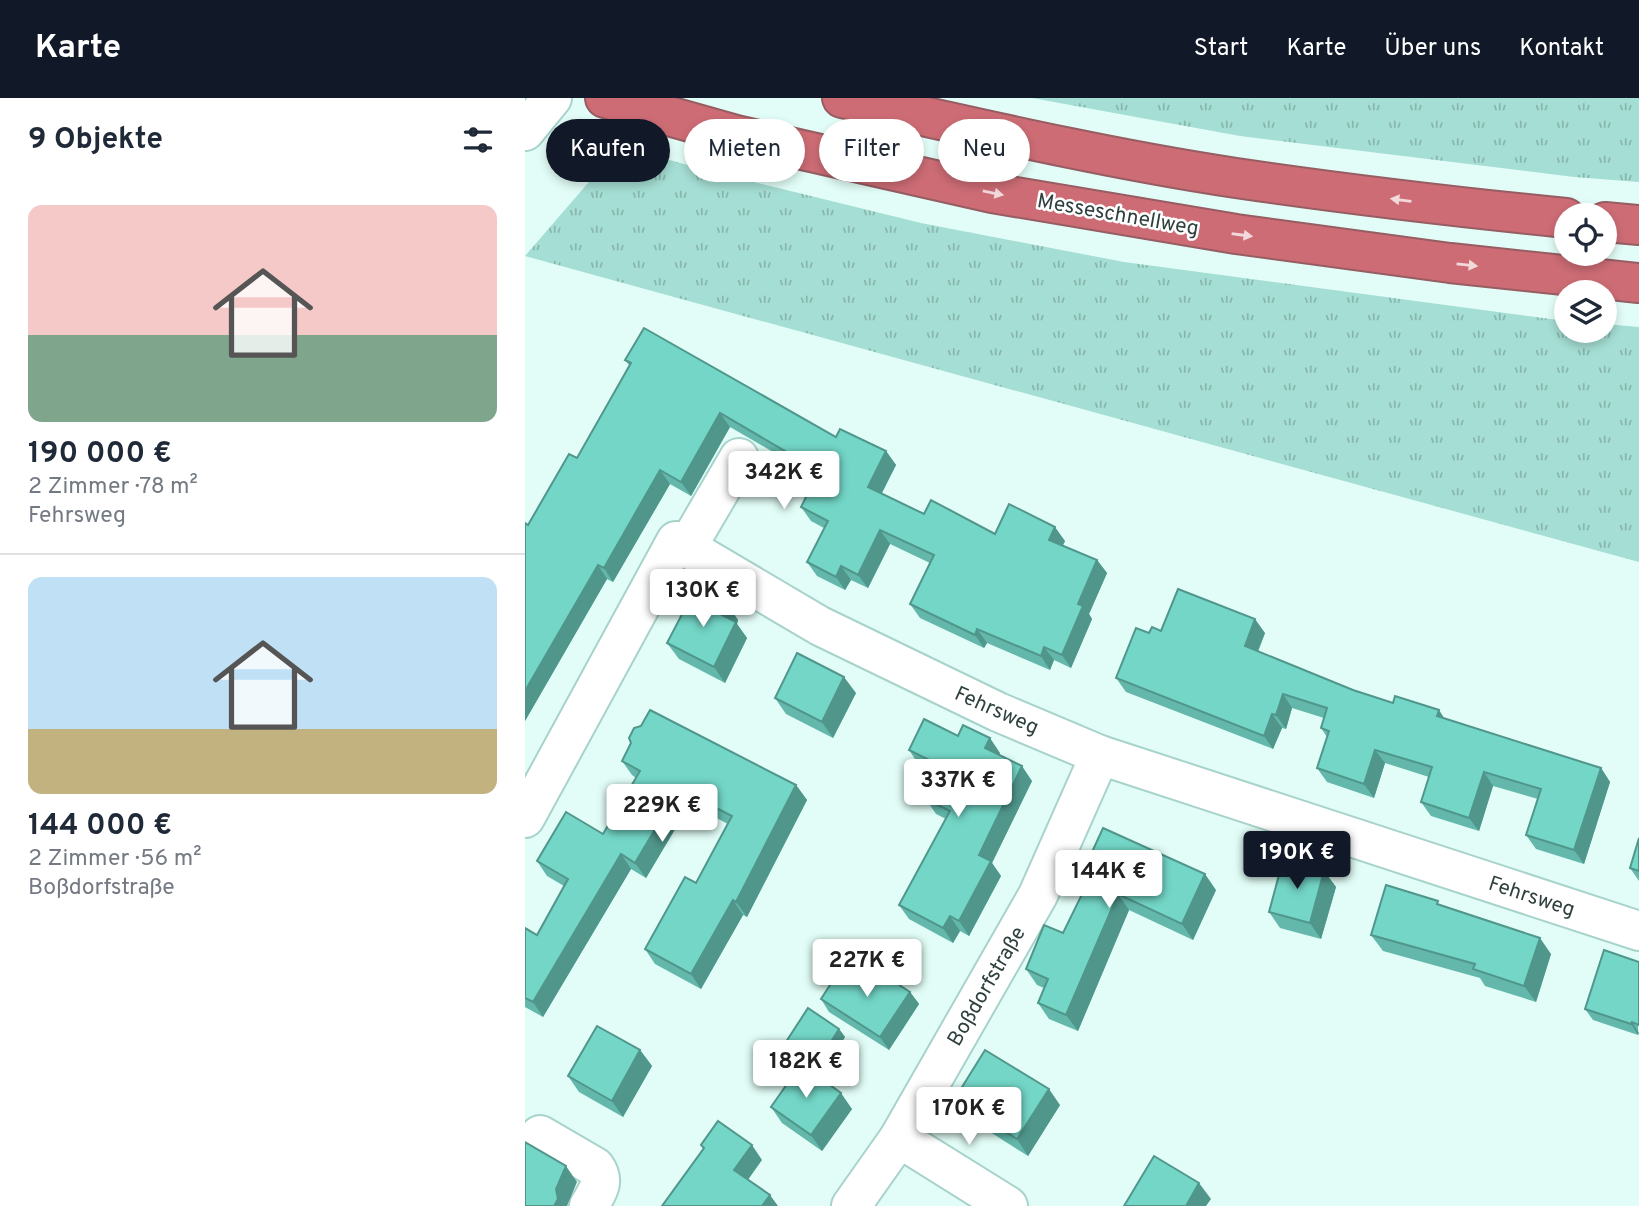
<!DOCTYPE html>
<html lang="de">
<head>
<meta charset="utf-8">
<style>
	body { margin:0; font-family:Overpass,sans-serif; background:#f2f2f3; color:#1f2937; height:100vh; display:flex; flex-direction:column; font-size:26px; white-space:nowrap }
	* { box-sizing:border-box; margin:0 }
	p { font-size:23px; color:#747a83 }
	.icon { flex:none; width:38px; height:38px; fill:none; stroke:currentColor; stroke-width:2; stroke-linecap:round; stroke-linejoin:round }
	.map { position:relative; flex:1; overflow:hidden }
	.details { display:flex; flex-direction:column; background:#fff; width:525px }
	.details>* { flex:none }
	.top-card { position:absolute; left:21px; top:21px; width:665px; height:63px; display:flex; gap:14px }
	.fabs { position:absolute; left:1029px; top:105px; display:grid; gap:14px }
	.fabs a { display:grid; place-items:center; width:63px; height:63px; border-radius:50%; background:#fff; box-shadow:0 4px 10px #0003; font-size:35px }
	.price { position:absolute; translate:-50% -60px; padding:0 16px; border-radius:7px; background:#fff; color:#222; font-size:23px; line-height:46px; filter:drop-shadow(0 2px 4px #0008) }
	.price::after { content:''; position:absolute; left:50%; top:42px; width:21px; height:16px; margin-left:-10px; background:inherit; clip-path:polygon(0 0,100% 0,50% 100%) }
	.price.on { background:#111827; color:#fff }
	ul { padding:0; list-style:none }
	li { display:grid; align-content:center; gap:14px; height:371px; padding:0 28px }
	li+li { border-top:2px solid #e0e1e3 }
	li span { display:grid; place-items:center; height:217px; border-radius:14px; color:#555 }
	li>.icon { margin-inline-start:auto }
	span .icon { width:126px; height:126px; fill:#fffc; stroke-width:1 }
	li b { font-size:30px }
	h2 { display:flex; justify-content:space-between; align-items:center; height:84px; padding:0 28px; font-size:30px }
	.pill { padding:0 24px; border-radius:32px; background:#fff; box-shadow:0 4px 10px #0003; font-size:24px; line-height:63px }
	.pill.on { background:#111827; color:#fff }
	header { display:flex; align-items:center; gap:42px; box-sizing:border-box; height:98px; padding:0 35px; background:#111827; color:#fff }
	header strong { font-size:33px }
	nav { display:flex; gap:38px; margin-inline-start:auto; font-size:24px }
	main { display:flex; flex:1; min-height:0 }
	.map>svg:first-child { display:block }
	.park { fill:url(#park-tufts) }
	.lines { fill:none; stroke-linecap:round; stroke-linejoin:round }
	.minor-casing { stroke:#a7d3cb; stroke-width:42 }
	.highway-casing { stroke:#965d62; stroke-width:42 }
	.minor { stroke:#fff; stroke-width:38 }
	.highway { stroke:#cd6c75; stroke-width:38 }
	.wall { fill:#63b8ab }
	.shaded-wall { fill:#50968b }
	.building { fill:#73d6c7; stroke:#50968b; stroke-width:2 }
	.oneway { fill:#f2dadc }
	.labels { text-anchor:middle; stroke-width:5; stroke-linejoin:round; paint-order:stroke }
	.street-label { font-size:21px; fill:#2f413e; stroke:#fff }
</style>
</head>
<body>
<header>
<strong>Karte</strong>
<nav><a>Start</a><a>Karte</a><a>Über uns</a><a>Kontakt</a></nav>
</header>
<main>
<section class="details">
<h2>9 Objekte<svg class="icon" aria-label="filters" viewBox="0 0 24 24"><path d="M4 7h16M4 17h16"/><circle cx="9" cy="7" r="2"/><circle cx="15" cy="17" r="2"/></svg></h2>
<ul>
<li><span style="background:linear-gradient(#f6c9c9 60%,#7fa58c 0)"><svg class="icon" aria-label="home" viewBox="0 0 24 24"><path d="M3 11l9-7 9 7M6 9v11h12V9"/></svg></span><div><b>190 000 €</b><p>2 Zimmer · 78 m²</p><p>Fehrsweg</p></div></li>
<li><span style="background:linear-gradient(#bfe0f5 70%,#c2b280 0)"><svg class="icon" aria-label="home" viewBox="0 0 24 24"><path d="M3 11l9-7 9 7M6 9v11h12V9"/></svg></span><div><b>144 000 €</b><p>2 Zimmer · 56 m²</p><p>Boßdorfstraße</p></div></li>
</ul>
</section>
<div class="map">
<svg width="1114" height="1108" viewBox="0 0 1114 1108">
	<defs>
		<pattern id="park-tufts" width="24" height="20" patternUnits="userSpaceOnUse" patternTransform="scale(1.75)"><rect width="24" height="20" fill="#a5ded4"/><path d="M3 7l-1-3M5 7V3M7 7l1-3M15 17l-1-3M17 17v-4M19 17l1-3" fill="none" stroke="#87b6ad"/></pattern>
	</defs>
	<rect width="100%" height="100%" fill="#e2fdf7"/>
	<g class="park">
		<path d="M507 0H1114V84L1049 79 715 38Z"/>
		<path d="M95 48 180 72 396 125 599 164 1041 223V233H1080V226L1114 229V464L0 158Z"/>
	</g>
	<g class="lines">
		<defs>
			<g id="minor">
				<path d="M0 33 27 0"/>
				<path d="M162 449 214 360"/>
				<path d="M0 720 151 443 295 528 473 614 575 657 1114 833"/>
				<path d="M15 1037 70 1069C81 1084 72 1094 64 1108"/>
				<path d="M374 1040 483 1108"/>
				<path d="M326 1108 374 1040 513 797 575 657"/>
			</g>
			<g id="highway">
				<path d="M80 0 211 37 467 95 711 136 925 165 1114 185"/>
				<path d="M317 0C447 29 578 60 711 80 820 96 931 109 1041 120"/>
				<path d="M1080 124 1114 127"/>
			</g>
		</defs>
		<use href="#minor" class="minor-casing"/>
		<use href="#highway" class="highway-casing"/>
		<use href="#minor" class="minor"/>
		<use href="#highway" class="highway"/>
	</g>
	<g class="wall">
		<path d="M100 262 311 339 361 353 371 367 356 396 399 416 470 436 540 443 538 447 572 462 582 475 564 516 567 521 546 570 529 562 525 572 462 545 459 550 395 520 385 506 405 465 365 446 343 490 326 482 320 492 292 478 282 464 299 430 286 423 276 409 291 379 205 329 166 398 145 386 88 484 82 481 0 623V425L3 427 52 360 104 267Z"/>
		<path d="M168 502 202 506 213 522 212 526 222 540 200 585 154 561 142 545Z"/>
		<path d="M636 533 740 535 733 554 828 592 1076 670 1085 684 1059 766 1011 751 1001 737 1013 701 968 688 954 733 906 718 896 704 904 679 860 665 849 700 802 684 792 670 802 639 796 630 799 620 767 610 761 631 757 630 748 651 601 594 591 580Z"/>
		<path d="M331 595 308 640 261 616 250 600Z"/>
		<path d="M433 638 475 655 474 657 507 683 467 765 476 778 444 838 435 833 428 845 384 821 374 807 421 721 411 716 401 701 414 677 394 667 384 652Z"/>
		<path d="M97 663 271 687 282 702 222 819 218 817 176 891 130 866 120 851 171 785 203 726 165 706 121 780 106 771 18 919 0 909V830L12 837 39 788 22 778 12 763 78 736 111 680 107 677Z"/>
		<path d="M1114 740V783L1105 770Z"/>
		<path d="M799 773 811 789 796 841 755 830 744 814Z"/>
		<path d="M556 778 691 792 668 842 604 812 553 933 524 921 513 905 519 890 512 887 501 871 538 835 562 786Z"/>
		<path d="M916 808 1026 856 1011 904 960 888 955 880 858 853 846 837Z"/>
		<path d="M1114 864 1113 937 1068 922 1060 911Z"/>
		<path d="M330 883 385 894 394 906 364 952 304 914 296 901Z"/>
		<path d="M314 931 320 939 294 979 327 1011 297 1053 257 1025 246 1009 276 967 263 958 257 950Z"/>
		<path d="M115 952 127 968 98 1019 54 994 43 978Z"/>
		<path d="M429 1002 535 1007 503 1058 440 1018Z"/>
	</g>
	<g class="shaded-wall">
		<path d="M195 315 205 329 166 398 156 384Z"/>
		<path d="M361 353 371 367 353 403 343 389Z"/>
		<path d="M135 372 145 386 88 484 79 470Z"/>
		<path d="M530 429 540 443 534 455 524 442Z"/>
		<path d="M355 432 365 446 343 490 333 477Z"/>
		<path d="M572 462 582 475 564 516 567 521 546 570 537 557 553 506Z"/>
		<path d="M73 467 82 481 0 623V593Z"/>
		<path d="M316 468 326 482 320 492 311 479Z"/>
		<path d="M202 506 213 522 212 526 222 540 200 585 189 569 197 517Z"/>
		<path d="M730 521 740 535 729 562 720 548Z"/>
		<path d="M452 531 462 545 459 550 450 537Z"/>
		<path d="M519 549 529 562 525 572 516 558Z"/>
		<path d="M319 579 331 595 308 640 297 624Z"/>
		<path d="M758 596 767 610 761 631 751 617Z"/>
		<path d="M914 612 923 626 912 618Z"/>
		<path d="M747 616 757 630 748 651 739 638Z"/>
		<path d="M465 640 475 655 470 665 460 650Z"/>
		<path d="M850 652 860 665 849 700 839 686Z"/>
		<path d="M497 668 507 683 467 765 476 778 444 838 434 823 454 757Z"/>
		<path d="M1076 670 1085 684 1059 766 1049 752Z"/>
		<path d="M959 674 968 688 954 733 944 720Z"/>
		<path d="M271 687 282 702 222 819 211 804Z"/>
		<path d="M154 691 165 706 121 780 110 765Z"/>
		<path d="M96 756 106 771 18 919 8 904Z"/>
		<path d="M799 773 811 789 796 841 785 825Z"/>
		<path d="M680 776 691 792 668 842 657 826Z"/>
		<path d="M593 796 604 812 553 933 541 917Z"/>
		<path d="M208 802 218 817 176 891 166 876Z"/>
		<path d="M425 818 435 833 428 845 418 830Z"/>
		<path d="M1015 840 1026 856 1011 904 999 888Z"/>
		<path d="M385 894 394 906 364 952 355 939Z"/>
		<path d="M1107 924 1114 935 1113 937 1106 926Z"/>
		<path d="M314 931 320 939 294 979 289 971Z"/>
		<path d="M115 952 127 968 98 1019 87 1003Z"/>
		<path d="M524 991 535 1007 503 1058 492 1041Z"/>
		<path d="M316 995 327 1011 297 1053 286 1037Z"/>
		<path d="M227 1047 237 1062 220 1086 209 1072Z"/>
		<path d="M41 1068 52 1084 42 1108H29L31 1091Z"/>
		<path d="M674 1085 686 1101 681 1108H661Z"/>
		<path d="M245 1097 253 1108H237Z"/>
	</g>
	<g class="building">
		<path d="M119 230 311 339 315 331 361 353 343 389 399 416 406 402 470 436 484 406 530 429 524 442 572 462 553 506 558 508 537 557 519 549 516 558 452 531 450 537 385 506 409 457 355 432 333 477 316 468 311 479 282 464 303 423 276 409 294 373 195 315 156 384 135 372 79 470 73 467 0 593V425L3 427 44 356 52 360 106 265 100 262Z"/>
		<path d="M653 491 730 521 720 548 828 592 868 605 870 598 914 612 912 618 1076 670 1049 752 1001 737 1016 691 959 674 944 720 896 704 907 669 850 652 839 686 792 670 804 633 796 630 802 610 758 596 751 617 747 616 739 638 591 580 611 530 624 535 627 529 636 533Z"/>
		<path d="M173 492 202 506 197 517 211 524 189 569 142 545 165 501 168 502Z"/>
		<path d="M272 555 319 579 297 624 250 600Z"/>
		<path d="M125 612 271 687 211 804 208 802 166 876 120 851 160 779 171 785 207 718 154 691 110 765 96 756 8 904 0 900V830L12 837 43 781 12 763 41 714 78 736 115 673 97 663 106 645 104 640 109 630 116 628Z"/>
		<path d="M399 621 433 638 438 627 465 640 460 650 497 668 454 757 466 763 434 823 425 818 418 830 374 807 425 713 401 701 418 669 384 652Z"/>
		<path d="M578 730 680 776 657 826 593 796 541 917 513 905 523 881 501 871 519 827 538 835 564 782 556 778Z"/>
		<path d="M1114 740V773L1105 770Z"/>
		<path d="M758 762 799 773 785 825 744 814Z"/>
		<path d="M861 787 913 803 912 806 1015 840 999 888 948 871 950 866 846 837Z"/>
		<path d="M1079 852 1114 864V927L1107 924 1106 926 1060 911Z"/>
		<path d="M342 866 385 894 355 939 296 901 314 873 330 883Z"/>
		<path d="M283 910 314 931 289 971 257 950Z"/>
		<path d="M72 928 115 952 87 1003 43 978Z"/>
		<path d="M460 952 524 991 492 1041 429 1002Z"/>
		<path d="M276 966 316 995 286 1037 246 1009Z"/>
		<path d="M193 1023 227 1047 209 1072 245 1097 237 1108H137L179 1050 176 1047Z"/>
		<path d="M0 1044 41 1068 31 1091 33 1101 29 1108H0Z"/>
		<path d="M629 1058 674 1085 661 1108H599Z"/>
	</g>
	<defs><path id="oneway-solid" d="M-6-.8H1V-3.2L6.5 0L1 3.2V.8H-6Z" transform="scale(1.75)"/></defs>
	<g class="oneway">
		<use href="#oneway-solid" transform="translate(468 95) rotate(11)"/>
		<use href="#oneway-solid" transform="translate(876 102) rotate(-173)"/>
		<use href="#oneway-solid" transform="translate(717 137) rotate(8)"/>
		<use href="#oneway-solid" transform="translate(942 167) rotate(6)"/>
	</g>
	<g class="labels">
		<g class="street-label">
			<text transform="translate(593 116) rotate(10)" y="7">Messeschnellweg</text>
			<text transform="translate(472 612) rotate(24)" y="7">Fehrsweg</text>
			<text transform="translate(1007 798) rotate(18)" y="7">Fehrsweg</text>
			<text transform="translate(461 888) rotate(-60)" y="7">Boßdorfstraße</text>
		</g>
	</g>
</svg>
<div class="fabs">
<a><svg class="icon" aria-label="locate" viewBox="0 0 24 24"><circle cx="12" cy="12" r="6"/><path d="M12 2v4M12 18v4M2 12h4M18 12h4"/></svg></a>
<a><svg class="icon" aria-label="layers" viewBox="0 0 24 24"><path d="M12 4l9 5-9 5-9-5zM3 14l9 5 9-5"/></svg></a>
</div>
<b class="price" style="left:259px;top:413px">342K €</b>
<b class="price" style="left:178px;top:531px">130K €</b>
<b class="price" style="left:433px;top:721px">337K €</b>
<b class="price" style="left:137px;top:746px">229K €</b>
<b class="price on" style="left:772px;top:793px">190K €</b>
<b class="price" style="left:584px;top:812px">144K €</b>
<b class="price" style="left:342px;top:901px">227K €</b>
<b class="price" style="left:281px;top:1002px">182K €</b>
<b class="price" style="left:444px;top:1049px">170K €</b>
<div class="top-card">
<a class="pill on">Kaufen</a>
<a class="pill">Mieten</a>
<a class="pill">Filter</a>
<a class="pill">Neu</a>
</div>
</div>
</main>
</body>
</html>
